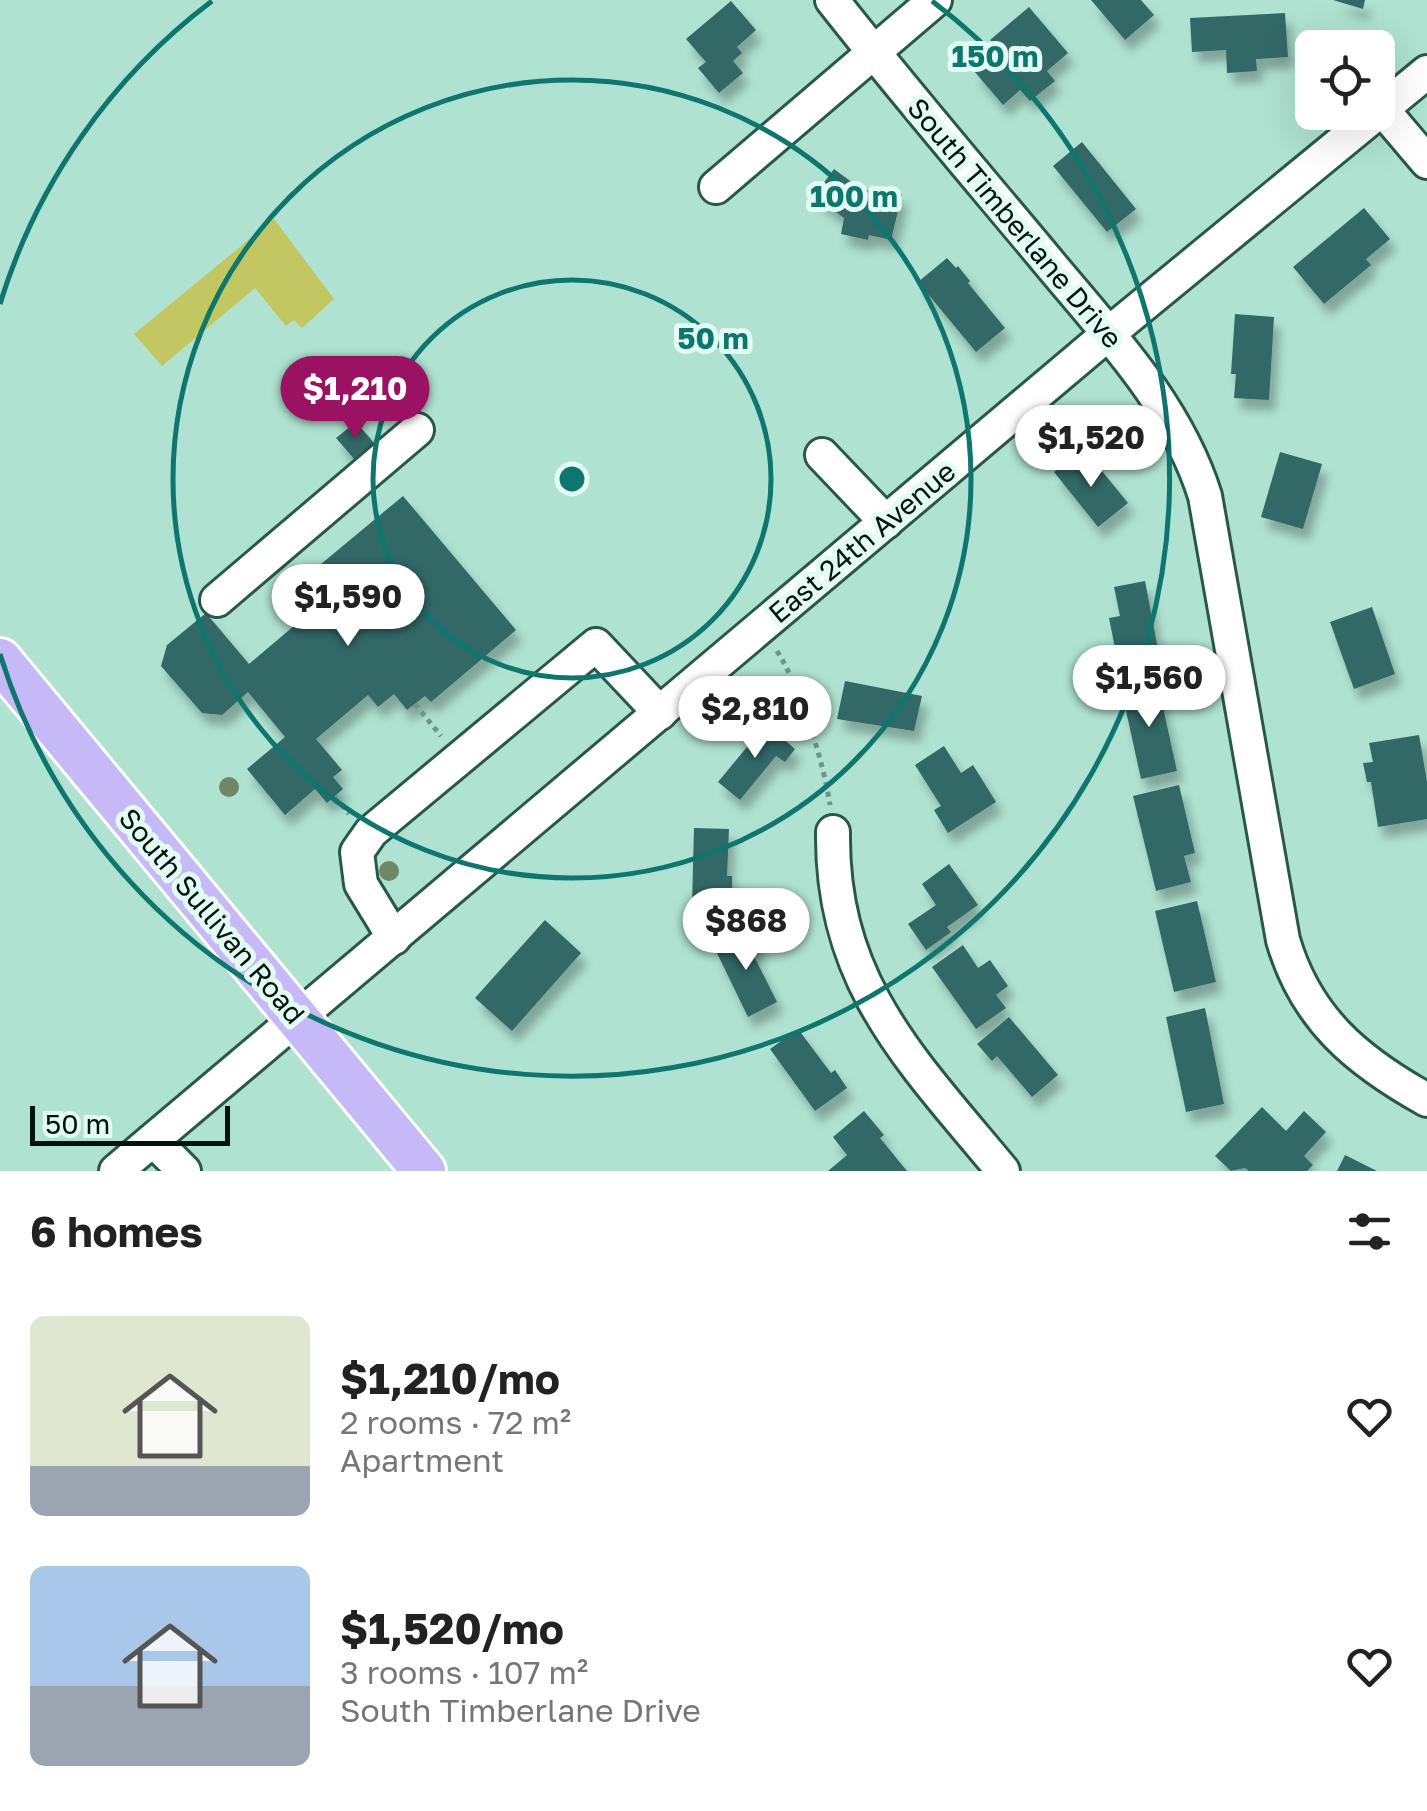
<!DOCTYPE html>
<html lang="en">
<head>
<meta charset="utf-8">
<style>
	body { margin:0; font-family:"Golos Text",sans-serif; background:#f6f6f6; color:#222; height:100vh; display:flex; flex-direction:column; font-size:38px; white-space:nowrap }
	* { box-sizing:border-box; margin:0 }
	p { font-size:32px; color:#767676 }
	.icon { flex:none; width:55px; height:55px; fill:none; stroke:currentColor; stroke-width:2; stroke-linecap:round; stroke-linejoin:round }
	.map { position:relative; height:1171px; overflow:hidden }
	.side { display:flex; flex-direction:column; background:#fff; flex:1 }
	.side>* { flex:none }
	.fabs { position:absolute; left:1295px; top:30px; display:grid; gap:20px }
	.fabs a { display:grid; place-items:center; width:100px; height:100px; border-radius:15px; background:#fff; box-shadow:0 10px 40px #0002; font-size:50px }
	.scale { position:absolute; left:30px; bottom:25px; width:200px; box-sizing:border-box; padding-left:10px; border:5px solid #02130d; border-top:0; font-size:28px; line-height:35px; white-space:nowrap; color:#02130d; -webkit-text-stroke:8px #e3fcf3; paint-order:stroke }
	.price { position:absolute; translate:-50% -85px; padding:0 22px; border-radius:35px; background:#fff; color:#222; font-size:32px; line-height:65px; filter:drop-shadow(0 2px 5px #0008) }
	.price::after { content:''; position:absolute; left:50%; top:60px; width:30px; height:22px; margin-left:-15px; background:inherit; clip-path:polygon(0 0,100% 0,50% 100%) }
	.price.active { background:#9b1263; color:#fff }
	ul { padding:0; list-style:none }
	li { display:flex; align-items:center; gap:30px; height:250px; padding:0 30px }
	li span { display:grid; place-items:center; flex:none; width:280px; height:200px; border-radius:15px; color:#555 }
	li>.icon { margin-inline-start:auto }
	span .icon { width:120px; height:120px; fill:#fffc; stroke-width:1 }
	li b { font-size:42px }
	h2 { display:flex; justify-content:space-between; align-items:center; height:120px; padding:0 30px; font-size:42px }
	.map>svg:first-child { display:block }
	.green { fill:#c2c762 }
	.building { fill:#316865; filter:url(#shadow) }
	.lines { fill:none; stroke-linecap:round; stroke-linejoin:round }
	.minor-casing { stroke:#28584a; stroke-width:38 }
	.major-casing { stroke:#fff; stroke-width:48 }
	.path { stroke:#6e9587; stroke-width:5; stroke-dasharray:5 5; stroke-linecap:butt }
	.minor { stroke:#fff; stroke-width:32 }
	.major { stroke:#c6b9f7; stroke-width:42 }
	.tree { fill:#708767 }
	.ring { fill:none; stroke:#0f766e; stroke-width:5 }
	.labels { text-anchor:middle; stroke-width:10; stroke-linejoin:round; paint-order:stroke }
	.street-label { font-size:28px; fill:#02130d; stroke:#e3fcf3 }
	.centre { fill:#0f766e; stroke:#e3fcf3; stroke-width:5 }
	.ring-label { font-size:30px; text-anchor:middle; font-weight:bold; fill:#0f766e; stroke:#e3fcf3; stroke-width:10; stroke-linejoin:round; paint-order:stroke }
</style>
</head>
<body>
<div class="map">
<svg width="1427" height="1171" viewBox="0 0 1427 1171">
	<defs>
		<filter id="shadow"><feDropShadow dx="6" dy="11" stdDeviation="5" flood-color="#0004"/></filter>
	</defs>
	<rect width="100%" height="100%" fill="#afe2d0"/>
	<path class="green" d="M274 219 334 299 302 328 294 320 286 326 255 288 162 366 134 334Z"/>
	<g class="building">
		<path d="M1091 0H1141L1154 15 1125 40Z"/>
		<path d="M1333 0H1365L1363 9Z"/>
		<path d="M731 1 756 30 737 47 742 53 733 61 743 73 719 93 698 68 706 62 686 39Z"/>
		<path d="M1029 7 1068 53 1047 71 1055 81 1030 101 1020 90 1003 105 974 71 999 50 990 40Z"/>
		<path d="M1285 13 1288 57 1256 59 1257 71 1227 73 1226 50 1192 52 1190 18Z"/>
		<path d="M1082 142 1136 209 1107 232 1053 166Z"/>
		<path d="M834 169 861 189 902 194 891 240 869 235 868 240 841 234 844 218 814 196Z"/>
		<path d="M1364 208 1390 239 1366 259 1371 265 1324 304 1293 267Z"/>
		<path d="M947 258 956 268 958 266 970 281 968 283 1005 328 976 352 918 282Z"/>
		<path d="M1235 314 1274 317 1269 400 1234 398 1236 374H1231Z"/>
		<path d="M356 422 375 444 355 460 336 438Z"/>
		<path d="M1280 452 1322 464 1303 529 1261 517Z"/>
		<path d="M1078 453 1097 476 1102 471 1128 503 1098 527 1054 472Z"/>
		<path d="M403 496 516 630 431 702 425 696 407 710 394 694 378 707 368 695 316 739 342 770 333 777 343 789 327 803 315 789 285 815 247 769 285 737 248 692 222 715 202 713 161 666 167 645 206 613 249 664 340 587 321 564Z"/>
		<path d="M1145 581 1160 660 1119 668 1109 618 1120 616 1114 587Z"/>
		<path d="M1372 607 1395 674 1354 689 1330 622Z"/>
		<path d="M1157 680 1177 771 1141 779 1121 688Z"/>
		<path d="M845 681 922 696 914 731 837 719Z"/>
		<path d="M766 724 795 749 785 762 776 756 740 800 718 782Z"/>
		<path d="M1419 735 1427 782V819L1378 827 1371 782H1367L1363 763 1373 762 1369 743Z"/>
		<path d="M944 746 961 773 973 765 996 802 948 833 934 810 941 806 915 765Z"/>
		<path d="M1179 785 1195 853 1184 856 1191 882 1156 891 1133 796Z"/>
		<path d="M694 828 729 829 727 876H732V905H692Z"/>
		<path d="M949 864 978 905 947 927 951 932 926 950 908 924 936 905 922 884Z"/>
		<path d="M1197 901 1216 982 1174 992 1155 911Z"/>
		<path d="M545 920 581 953 512 1031 475 998Z"/>
		<path d="M752 930 762 950 753 954 777 1002 748 1017 715 949Z"/>
		<path d="M963 945 978 968 990 960 1008 986 996 995 1006 1008 976 1029 932 967Z"/>
		<path d="M1205 1008 1224 1104 1186 1112 1166 1017Z"/>
		<path d="M1009 1017 1058 1075 1032 1097 997 1056 992 1061 977 1044Z"/>
		<path d="M798 1029 831 1073 835 1070 847 1088 815 1111 770 1049Z"/>
		<path d="M1262 1107 1286 1131 1304 1111 1326 1132 1304 1156 1313 1165 1307 1171H1249L1245 1168 1231 1171 1215 1156Z"/>
		<path d="M864 1111 884 1135 880 1138 907 1171H828L847 1155 833 1137Z"/>
		<path d="M1345 1155 1377 1171H1337Z"/>
	</g>
	<g class="lines">
		<defs>
			<g id="minor">
				<path d="M832 0C901 88 974 173 1045 258 1106 332 1176 403 1205 496L1283 940C1306 1019 1357 1061 1427 1100"/>
				<path d="M1382 109 1427 162"/>
				<path d="M716 187 935 0"/>
				<path d="M822 455 886 522"/>
				<path d="M217 600 417 430"/>
				<path d="M833 832C831 984 913 1062 1003 1171"/>
				<path d="M394 938 361 884 357 852 371 832 596 645 660 713"/>
				<path d="M153 1140 184 1171"/>
				<path d="M116 1171 1108 334 1427 72"/>
			</g>
			<path id="major" d="M0 660 424 1171"/>
		</defs>
		<use href="#minor" class="minor-casing"/>
		<use href="#major" class="major-casing"/>
		<g class="path">
			<path d="M777 651C800 687 824 763 830 805"/>
			<path d="M415 704 441 736"/>
			<path d="M335 797 349 814"/>
		</g>
		<use href="#minor" class="minor"/>
		<use href="#major" class="major"/>
	</g>
	<g class="tree">
		<circle cx="229" cy="787" r="10"/>
		<circle cx="389" cy="871" r="10"/>
	</g>
	<g class="ring">
		<circle cx="572" cy="479" r="199"/>
		<circle cx="572" cy="479" r="399"/>
		<path d="M0 304A598 598 0 0 1 212 1M932 1A598 598 0 1 1 0 654"/>
	</g>
	<g class="labels">
		<g class="street-label">
			<text transform="translate(1015 223) rotate(50)" y="10">South Timberlane Drive</text>
			<text transform="translate(862 542) rotate(-40)" y="10">East 24th Avenue</text>
			<text transform="translate(212 916) rotate(50)" y="10">South Sullivan Road</text>
		</g>
	</g>
	<circle cx="572" cy="479" r="15" class="centre"/>
	<g class="ring-label">
		<text x="995" y="67">150 m</text>
		<text x="854" y="207">100 m</text>
		<text x="713" y="349">50 m</text>
	</g>
</svg>
<div class="fabs">
<a><svg class="icon" aria-label="locate" viewBox="0 0 24 24"><circle cx="12" cy="12" r="6"/><path d="M12 2v4M12 18v4M2 12h4M18 12h4"/></svg></a>
</div>
<div class="scale">50 m</div>
<b class="price active" style="left:355px;top:441px">$1,210</b>
<b class="price" style="left:1091px;top:490px">$1,520</b>
<b class="price" style="left:348px;top:649px">$1,590</b>
<b class="price" style="left:1149px;top:730px">$1,560</b>
<b class="price" style="left:755px;top:761px">$2,810</b>
<b class="price" style="left:746px;top:973px">$868</b>
</div>
<section class="side">
<h2>6 homes<svg class="icon" aria-label="filters" viewBox="0 0 24 24"><path d="M4 7h16M4 17h16"/><circle cx="9" cy="7" r="2"/><circle cx="15" cy="17" r="2"/></svg></h2>
<ul>
<li><span style="background:linear-gradient(#dfe7d0 75%,#9aa5b1 0)"><svg class="icon" aria-label="home" viewBox="0 0 24 24"><path d="M3 11l9-7 9 7M6 9v11h12V9"/></svg></span><div><b>$1,210/mo</b><p>2 rooms · 72 m²</p><p>Apartment</p></div><svg class="icon" aria-label="heart" viewBox="0 0 24 24"><path d="M12 20l-8-8c-3-5 5-10 8-4 3-6 11-1 8 4z"/></svg></li>
<li><span style="background:linear-gradient(#a9c7e8 60%,#9aa5b1 0)"><svg class="icon" aria-label="home" viewBox="0 0 24 24"><path d="M3 11l9-7 9 7M6 9v11h12V9"/></svg></span><div><b>$1,520/mo</b><p>3 rooms · 107 m²</p><p>South Timberlane Drive</p></div><svg class="icon" aria-label="heart" viewBox="0 0 24 24"><path d="M12 20l-8-8c-3-5 5-10 8-4 3-6 11-1 8 4z"/></svg></li>
</ul>
</section>
</body>
</html>
